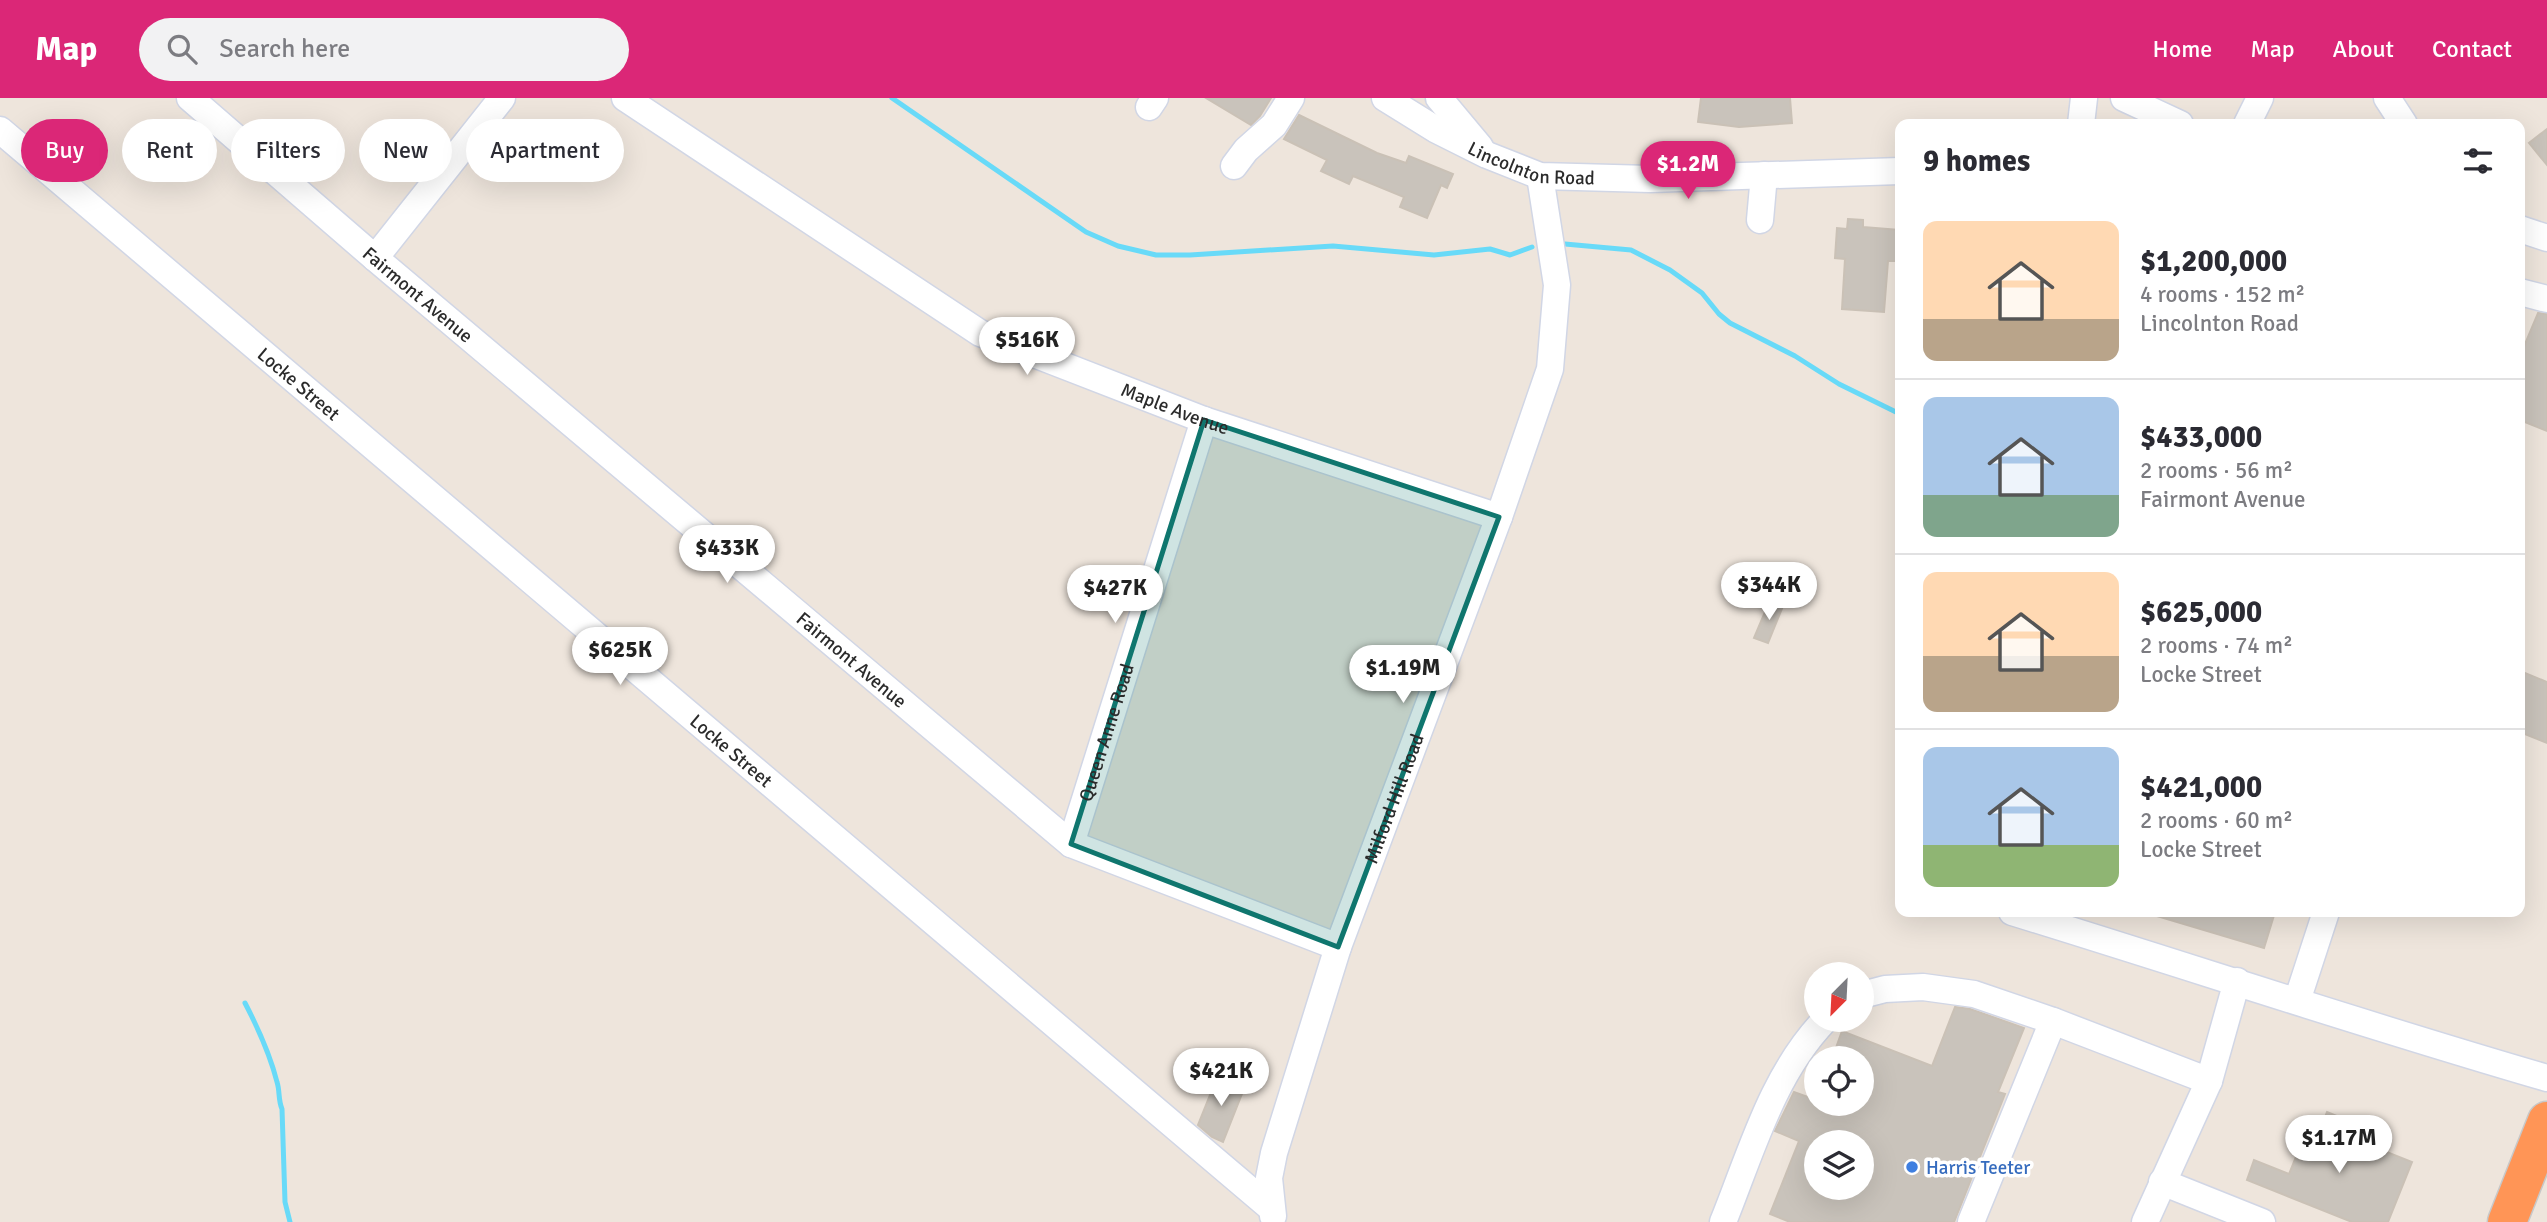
<!DOCTYPE html>
<html lang="en">
<head>
<meta charset="utf-8">
<style>
	body { margin:0; font-family:Signika,sans-serif; background:#f2f2f3; color:#2b2b33; height:100vh; display:flex; flex-direction:column; font-size:26px; white-space:nowrap }
	* { box-sizing:border-box; margin:0 }
	p { font-size:23px; color:#7c7c81 }
	.icon { flex:none; width:38px; height:38px; fill:none; stroke:currentColor; stroke-width:2; stroke-linecap:round; stroke-linejoin:round }
	.map { position:relative; flex:1; overflow:hidden }
	.drawer { position:absolute; left:1895px; top:21px; width:630px; height:798px; display:flex; flex-direction:column; background:#fff; border-radius:14px; box-shadow:0 7px 28px #0002 }
	.drawer>* { flex:none }
	.guide { position:absolute; left:21px; top:21px; width:665px; height:63px; display:flex; gap:14px }
	.needle { width:46px; rotate:204deg }
	.tools { position:absolute; left:1804px; top:864px; display:grid; gap:14px }
	.tools a { display:grid; place-items:center; width:70px; height:70px; border-radius:50%; background:#fff; box-shadow:0 7px 28px #0002; font-size:35px }
	.price { position:absolute; translate:-50% -60px; padding:0 16px; border-radius:24px; background:#fff; color:#222; font-size:23px; line-height:46px; filter:drop-shadow(0 2px 4px #0008) }
	.price::after { content:''; position:absolute; left:50%; top:42px; width:21px; height:16px; margin-left:-10px; background:inherit; clip-path:polygon(0 0,100% 0,50% 100%) }
	.price.selected { background:#db2777; color:#fff }
	ul { padding:0; list-style:none }
	li { display:flex; align-items:center; gap:21px; height:175px; padding:0 28px }
	li+li { border-top:2px solid #e1e1e2 }
	li span { display:grid; place-items:center; flex:none; width:196px; height:140px; border-radius:14px; color:#555 }
	li>.icon { margin-inline-start:auto }
	span .icon { width:84px; height:84px; fill:#fffc; stroke-width:1 }
	li b { font-size:30px }
	h2 { display:flex; justify-content:space-between; align-items:center; height:84px; padding:0 28px; font-size:30px }
	.chip { padding:0 24px; border-radius:32px; background:#fff; box-shadow:0 7px 28px #0002; font-size:24px; line-height:63px }
	.chip.selected { background:#db2777; color:#fff }
	header { display:flex; align-items:center; gap:42px; box-sizing:border-box; height:98px; padding:0 35px; background:#db2777; color:#fff }
	header strong { font-size:33px }
	nav { display:flex; gap:38px; margin-inline-start:auto; font-size:24px }
	.search { width:490px; height:63px; background:#f2f2f3; display:flex; align-items:center; gap:18px; box-sizing:border-box; padding:0 24px; border-radius:38px; color:#7c7c81; font-size:26px }
	.map>svg:first-child { display:block }
	.lines { fill:none; stroke-linecap:round; stroke-linejoin:round }
	.stream { stroke:#68daf8; stroke-width:5 }
	.building { fill:#c9c3bb; stroke:#cac1b6; stroke-width:2; fill-rule:evenodd }
	.minor-casing { stroke:#d1d6e5; stroke-width:29 }
	.highway-casing { stroke:#c8c8c8; stroke-width:41 }
	.minor { stroke:#fff; stroke-width:26 }
	.highway { stroke:#ff9556; stroke-width:38 }
	.marked { fill:#0f766e; fill-opacity:0.2; stroke:#0f766e; stroke-width:5; stroke-linejoin:round }
	.shop-dot { fill:#3f7fe0; stroke:#fff; stroke-width:2.5 }
	.labels { text-anchor:middle; stroke-width:7; stroke-linejoin:round; paint-order:stroke }
	.street-label { font-size:19px; fill:#2b2b2b; stroke:#fff }
	.shop-label { font-size:19px; fill:#366cbe; stroke:#fff; text-anchor:start }
</style>
</head>
<body>
<header>
<strong>Map</strong>
<div class="search"><svg class="icon" aria-label="search" viewBox="0 0 24 24"><circle cx="10" cy="10" r="6"/><path d="M15 15l6 6"/></svg>Search here</div>
<nav><a>Home</a><a>Map</a><a>About</a><a>Contact</a></nav>
</header>
<div class="map">
<svg width="2547" height="1124" viewBox="0 0 2547 1124">
	<rect width="100%" height="100%" fill="#eee5dc"/>
	<g class="lines">
		<g class="stream">
			<path d="M892 0 1086 134 1118 148 1156 157H1190L1333 148 1434 157 1490 151 1510 157 1532 149"/>
			<path d="M1565 146 1631 152 1670 172 1702 195 1719 216 1730 225 1795 258 1839 286 1900 316"/>
			<path d="M245 905C258 930 270 956 277 984 280 993 278 1002 282 1011L285 1104 290 1124"/>
		</g>
	</g>
	<g class="building">
		<path d="M1206 0H1271L1260 18 1251 27Z"/>
		<path d="M1701 0H1790L1792 25 1739 29 1698 24Z"/>
		<path d="M1299 17 1377 55 1406 65 1409 58 1453 76 1447 90 1441 87 1427 120 1400 109 1404 99 1353 78 1349 86 1321 73 1327 62 1284 41Z"/>
		<path d="M2547 31V67L2529 45Z"/>
		<path d="M1848 121 1863 122V129L1899 132 1896 163H1888L1884 214 1842 211 1845 161 1835 160 1837 130 1847 131Z"/>
		<path d="M2538 215 2547 216V333L2520 322V258Z"/>
		<path d="M1770 502 1783 508 1768 545 1754 540Z"/>
		<path d="M2520 573 2547 584V645L2520 634Z"/>
		<path d="M2158 814H2275L2264 850 2157 818Z"/>
		<path d="M1955 909 1970 911 2024 930 1998 994 2005 996 1954 1124H1790L1770 1116 1799 1043 1775 1033 1794 994 1816 1002V1006H1862V961H1832L1842 933 1932 968ZM1816 1045H1862V1090H1816Z"/>
		<path d="M1218 977 1245 988 1223 1044 1212 1039 1198 1027Z"/>
		<path d="M2327 1014 2344 1021 2339 1035 2412 1064 2388 1124H2352L2247 1082 2254 1062 2289 1076 2310 1024 2321 1029Z"/>
	</g>
	<g class="lines">
		<defs>
			<g id="minor">
				<path id="s1" d="M190 0 375 160 1071 746 1338 849"/>
				<path id="s2" d="M625 0 980 235 1204 322 1499 419"/>
				<path id="s3" d="M1385 0 1435 31 1487 57 1540 78 1650 81 1900 73"/>
				<path d="M1439 0 1480 49"/>
				<path d="M2124 0 2180 26"/>
				<path d="M2387 0 2404 26"/>
				<path d="M1149 9 1155 0"/>
				<path d="M2081 26 2084 0"/>
				<path d="M2247 26 2260 0"/>
				<path id="s4" d="M0 32 1271 1110"/>
				<path d="M1234 68 1246 52 1274 27 1291 0"/>
				<path d="M1760 122 1764 77"/>
				<path d="M2520 131 2547 140"/>
				<path d="M375 160 502 0"/>
				<path d="M2520 194 2547 201"/>
				<path id="s5" d="M1071 746 1204 322"/>
				<path d="M2012 814C2191 869 2367 928 2547 980"/>
				<path d="M1862 897 1885 891 1923 889 1974 896 2053 923 2209 983"/>
				<path d="M2297 903 2326 814"/>
				<path d="M2162 1084 2262 1124"/>
				<path id="s6" d="M1273 1118 1269 1080 1274 1055 1338 849 1499 419 1550 271 1557 187 1540 78"/>
				<path d="M1723 1124C1751 1055 1772 977 1825 922"/>
				<path d="M1971 1124 2053 923"/>
				<path d="M2145 1124 2209 983 2237 883"/>
			</g>
			<path id="highway" d="M2507 1124 2547 1023"/>
		</defs>
		<use href="#minor" class="minor-casing"/>
		<use href="#highway" class="highway-casing"/>
		<use href="#minor" class="minor"/>
		<use href="#highway" class="highway"/>
	</g>
	<path class="marked" d="M1204 322 1499 419 1338 849 1071 746Z"/>
	<circle class="shop-dot" cx="1912" cy="1069" r="7"/>
	<g class="labels">
		<g class="street-label">
			<text dy="7" stroke="none"><textPath href="#s3" startOffset="163">Lincolnton Road</textPath></text>
			<text dy="7" stroke="none"><textPath href="#s1" startOffset="301">Fairmont Avenue</textPath></text>
			<text dy="7" stroke="none"><textPath href="#s4" startOffset="392">Locke Street</textPath></text>
			<text dy="7" stroke="none"><textPath href="#s2" startOffset="635">Maple Avenue</textPath></text>
			<text dy="7" stroke="none"><textPath href="#s1" startOffset="868">Fairmont Avenue</textPath></text>
			<text dy="7" stroke="none"><textPath href="#s5" startOffset="117">Queen Anne Road</textPath></text>
			<text dy="7" stroke="none"><textPath href="#s4" startOffset="959">Locke Street</textPath></text>
			<text dy="7" stroke="none"><textPath href="#s6" startOffset="438">Milford Hill Road</textPath></text>
		</g>
		<g class="shop-label">
			<text x="1926" y="1076">Harris Teeter</text>
		</g>
	</g>
</svg>
<div class="tools">
<a><svg class="needle" viewBox="-14 -14 28 28"><path d="M0-13l5 13h-10z" fill="#e53935"/><path d="M0 13l5-13h-10z" fill="#7c7c81"/></svg></a>
<a><svg class="icon" aria-label="locate" viewBox="0 0 24 24"><circle cx="12" cy="12" r="6"/><path d="M12 2v4M12 18v4M2 12h4M18 12h4"/></svg></a>
<a><svg class="icon" aria-label="layers" viewBox="0 0 24 24"><path d="M12 4l9 5-9 5-9-5zM3 14l9 5 9-5"/></svg></a>
</div>
<b class="price selected" style="left:1688px;top:103px">$1.2M</b>
<b class="price" style="left:1027px;top:279px">$516K</b>
<b class="price" style="left:727px;top:487px">$433K</b>
<b class="price" style="left:1769px;top:524px">$344K</b>
<b class="price" style="left:1115px;top:527px">$427K</b>
<b class="price" style="left:620px;top:589px">$625K</b>
<b class="price" style="left:1403px;top:607px">$1.19M</b>
<b class="price" style="left:1221px;top:1010px">$421K</b>
<b class="price" style="left:2339px;top:1077px">$1.17M</b>
<div class="guide">
<a class="chip selected">Buy</a>
<a class="chip">Rent</a>
<a class="chip">Filters</a>
<a class="chip">New</a>
<a class="chip">Apartment</a>
</div>
<section class="drawer">
<h2>9 homes<svg class="icon" aria-label="filters" viewBox="0 0 24 24"><path d="M4 7h16M4 17h16"/><circle cx="9" cy="7" r="2"/><circle cx="15" cy="17" r="2"/></svg></h2>
<ul>
<li><span style="background:linear-gradient(#ffd9b3 70%,#b9a48a 0)"><svg class="icon" aria-label="home" viewBox="0 0 24 24"><path d="M3 11l9-7 9 7M6 9v11h12V9"/></svg></span><div><b>$1,200,000</b><p>4 rooms · 152 m²</p><p>Lincolnton Road</p></div></li>
<li><span style="background:linear-gradient(#a9c7e8 70%,#7fa58c 0)"><svg class="icon" aria-label="home" viewBox="0 0 24 24"><path d="M3 11l9-7 9 7M6 9v11h12V9"/></svg></span><div><b>$433,000</b><p>2 rooms · 56 m²</p><p>Fairmont Avenue</p></div></li>
<li><span style="background:linear-gradient(#ffd9b3 60%,#b9a48a 0)"><svg class="icon" aria-label="home" viewBox="0 0 24 24"><path d="M3 11l9-7 9 7M6 9v11h12V9"/></svg></span><div><b>$625,000</b><p>2 rooms · 74 m²</p><p>Locke Street</p></div></li>
<li><span style="background:linear-gradient(#a9c7e8 70%,#8fb573 0)"><svg class="icon" aria-label="home" viewBox="0 0 24 24"><path d="M3 11l9-7 9 7M6 9v11h12V9"/></svg></span><div><b>$421,000</b><p>2 rooms · 60 m²</p><p>Locke Street</p></div></li>
</ul>
</section>
</div>
</body>
</html>
